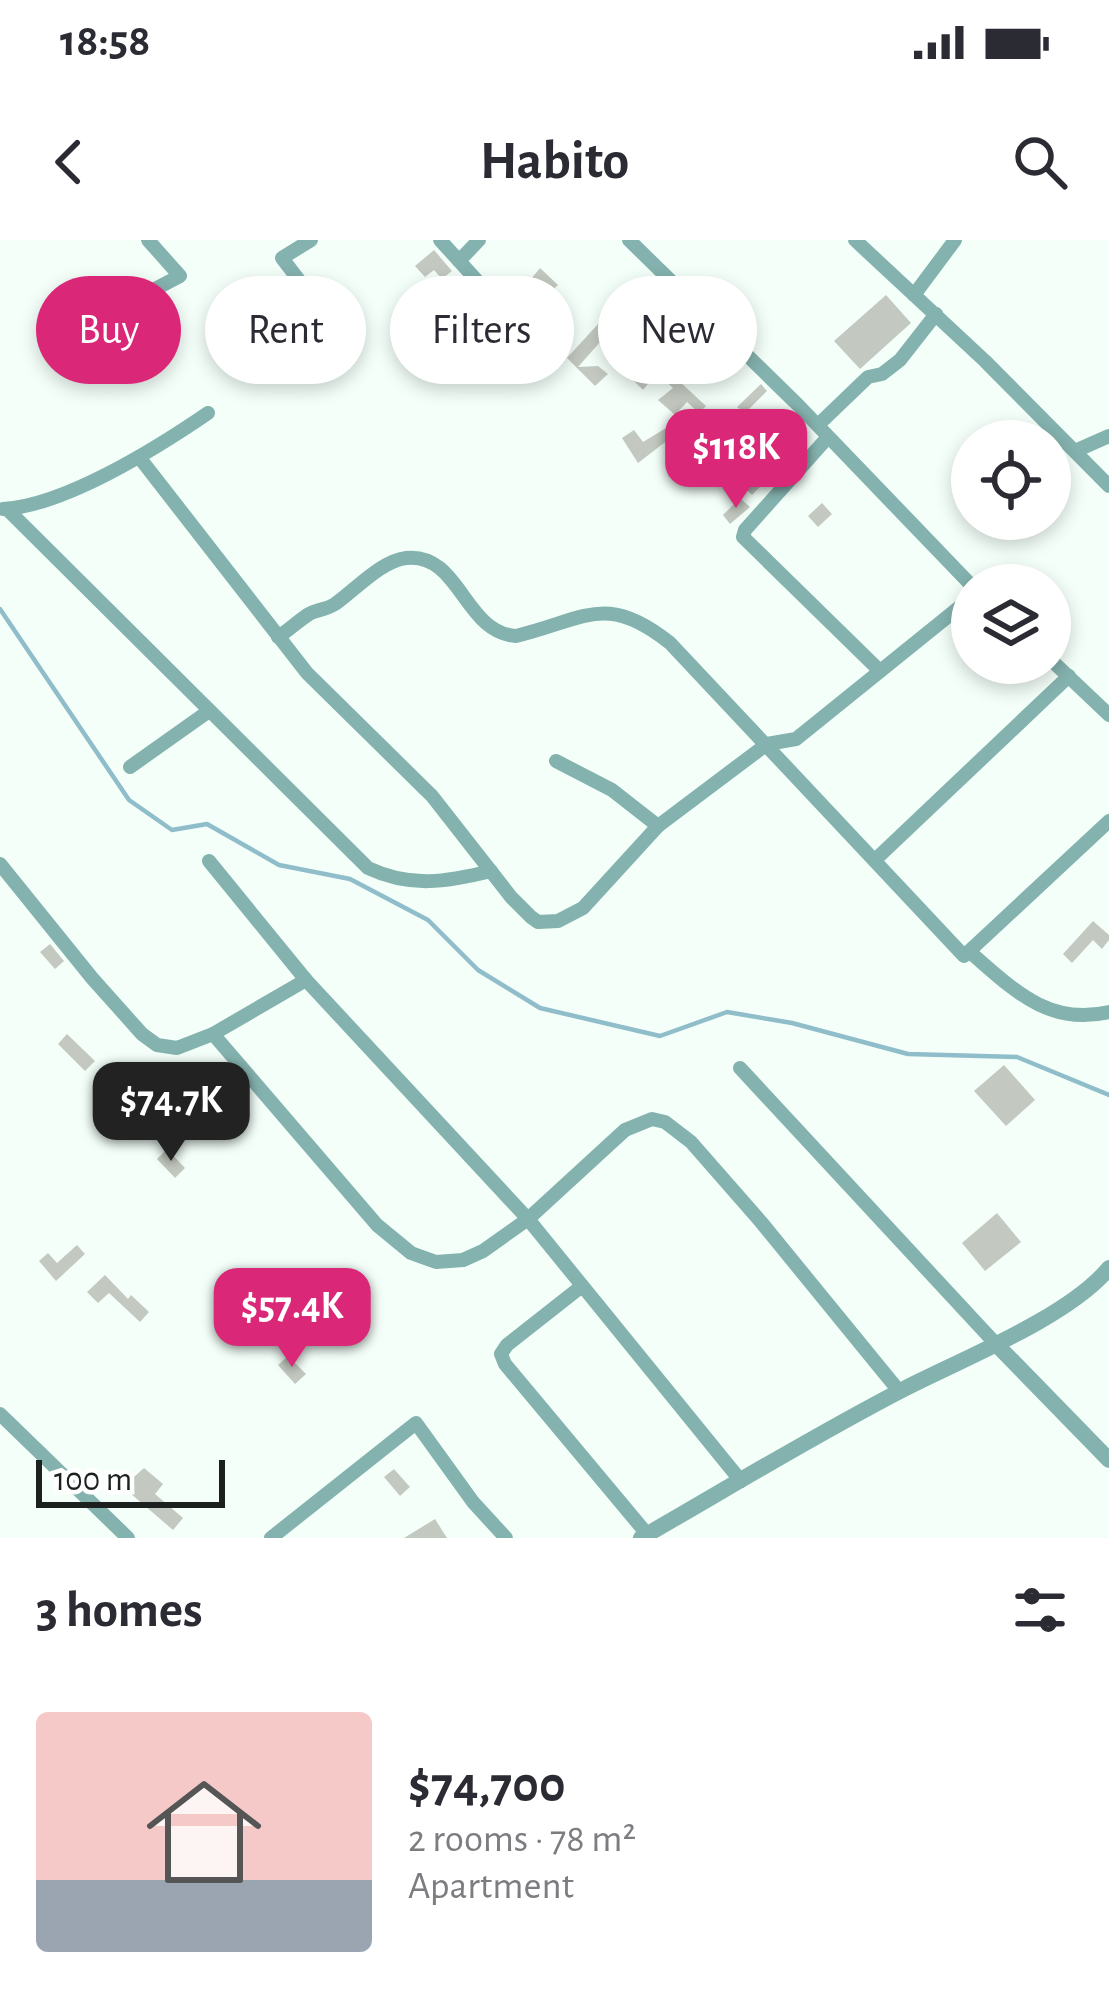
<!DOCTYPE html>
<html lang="en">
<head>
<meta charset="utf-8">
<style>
	body { margin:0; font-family:"Alegreya Sans",sans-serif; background:#f2f2f3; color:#2b2b33; height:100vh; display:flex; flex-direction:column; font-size:45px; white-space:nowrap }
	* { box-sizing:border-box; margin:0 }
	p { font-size:39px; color:#7c7c81 }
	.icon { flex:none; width:66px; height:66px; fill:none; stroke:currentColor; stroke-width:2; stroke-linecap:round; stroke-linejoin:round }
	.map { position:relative; height:1298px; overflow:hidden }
	.side { display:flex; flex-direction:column; background:#fff; flex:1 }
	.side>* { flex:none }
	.hud { position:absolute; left:36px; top:36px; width:1038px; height:108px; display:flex; gap:24px }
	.tools { position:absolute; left:951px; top:180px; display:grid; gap:24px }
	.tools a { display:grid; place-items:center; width:120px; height:120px; border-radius:50%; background:#fff; box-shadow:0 6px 18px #0003; font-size:60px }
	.scale { position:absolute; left:36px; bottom:30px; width:189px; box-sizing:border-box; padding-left:12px; border:6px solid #1c201e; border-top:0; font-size:33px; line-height:42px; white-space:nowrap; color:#1c201e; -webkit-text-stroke:9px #fff; paint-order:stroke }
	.price { position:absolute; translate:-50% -102px; padding:0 27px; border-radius:24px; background:#db2777; color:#fff; font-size:39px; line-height:78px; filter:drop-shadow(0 3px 6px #0008) }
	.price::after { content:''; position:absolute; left:50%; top:72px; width:36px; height:27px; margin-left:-18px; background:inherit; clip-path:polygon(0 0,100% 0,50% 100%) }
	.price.selected { background:#222; color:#fff }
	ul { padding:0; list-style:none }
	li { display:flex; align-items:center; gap:36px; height:300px; padding:0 36px }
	li span { display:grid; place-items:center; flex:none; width:336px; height:240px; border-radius:12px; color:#555 }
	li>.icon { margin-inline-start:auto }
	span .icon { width:144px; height:144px; fill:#fffc; stroke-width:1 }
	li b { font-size:51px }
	h2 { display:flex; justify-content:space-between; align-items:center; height:144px; padding:0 36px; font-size:51px }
	.chip { padding:0 42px; border-radius:54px; background:#fff; box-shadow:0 6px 18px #0003; font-size:42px; line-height:108px }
	.chip.selected { background:#db2777; color:#fff }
	.status { display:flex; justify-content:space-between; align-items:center; height:84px; padding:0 60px; background:#fff; direction:ltr }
	.status svg { height:33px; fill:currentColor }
	header { display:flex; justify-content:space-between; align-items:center; height:156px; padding:0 36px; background:#fff; font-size:54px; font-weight:700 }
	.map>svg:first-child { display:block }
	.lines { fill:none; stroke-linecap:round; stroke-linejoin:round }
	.stream { stroke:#90bdca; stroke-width:4.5 }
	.building { fill:#c3c9c0 }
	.minor { stroke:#84b2ae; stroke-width:14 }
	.tertiary { stroke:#84b2ae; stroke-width:16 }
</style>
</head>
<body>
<div class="status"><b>18:58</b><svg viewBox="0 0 49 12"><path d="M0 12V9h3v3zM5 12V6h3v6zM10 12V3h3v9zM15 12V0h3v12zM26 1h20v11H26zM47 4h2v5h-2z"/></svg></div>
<header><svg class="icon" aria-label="back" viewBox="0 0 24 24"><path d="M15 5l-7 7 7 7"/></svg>Habito<svg class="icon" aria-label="search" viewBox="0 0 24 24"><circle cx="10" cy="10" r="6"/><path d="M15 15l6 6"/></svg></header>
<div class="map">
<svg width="1109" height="1298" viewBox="0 0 1109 1298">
	<rect width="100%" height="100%" fill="#f4fff9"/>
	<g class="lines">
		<path class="stream" d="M0 369 129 560 172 590 207 584 279 625 350 639 428 680 478 730 540 768 660 796 727 772 792 783 908 814 1017 817 1109 855"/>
	</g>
	<g class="building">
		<path d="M434 10 452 31 442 39 434 30 425 37 415 26Z"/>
		<path d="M540 28 558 45 547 55 531 39Z"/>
		<path d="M646 49 700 100 714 127 705 135 697 123 678 140 706 166 699 173 687 162 675 175 658 160 673 148 656 132 662 125 669 132 690 112 657 75 636 59Z"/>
		<path d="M886 55 911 83 860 129 834 101Z"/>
		<path d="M599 83 608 93 578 127 598 126 608 134 595 146 567 118Z"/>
		<path d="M634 120 653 138 643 150 626 133Z"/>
		<path d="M761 144 767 151 745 173 737 167Z"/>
		<path d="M785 175 805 200 786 215 764 192Z"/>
		<path d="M666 188 673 196 638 223 622 198 634 190 643 202Z"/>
		<path d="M743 226 761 246 752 255 733 237Z"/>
		<path d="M740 258 750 267 730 284 723 275Z"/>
		<path d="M822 263 832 274 818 287 808 276Z"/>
		<path d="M1093 681 1109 695V700L1102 709 1093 700 1072 723 1063 714Z"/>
		<path d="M50 704 64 721 55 729 40 712Z"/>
		<path d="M67 794 95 821 85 831 58 804Z"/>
		<path d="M1004 825 1035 860 1006 886 974 851Z"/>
		<path d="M167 909 185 928 175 938 157 919Z"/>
		<path d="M997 973 1021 1002 985 1031 962 1003Z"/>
		<path d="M77 1005 85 1014 56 1041 39 1021 48 1013 57 1023Z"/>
		<path d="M105 1035 128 1059 131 1055 149 1072 140 1082 109 1053 98 1063 87 1052Z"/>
		<path d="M288 1116 306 1134 295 1144 278 1125Z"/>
		<path d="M144 1228 163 1244 155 1254 183 1278 173 1290 123 1247Z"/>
		<path d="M394 1229 410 1247 400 1256 384 1237Z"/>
		<path d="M435 1279 447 1298H404Z"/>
	</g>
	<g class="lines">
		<g class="minor">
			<path d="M311 0 282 18 337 90"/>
			<path d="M440 0 511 78"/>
			<path d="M629 0 798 165 972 346"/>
			<path d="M855 0 985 121 1109 246"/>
			<path d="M459 21 479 0"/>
			<path d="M914 55 955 0"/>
			<path d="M107 74 180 36 148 0"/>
			<path d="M818 185 868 137 882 134 900 120 936 74"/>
			<path d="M828 197 745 290 743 297 880 431"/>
			<path d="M1075 211 1109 196"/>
			<path d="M139 217 307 433 432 556 511 657 531 677 538 682 558 681 583 668 658 586"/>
			<path d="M3 269C64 266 157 208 208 173"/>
			<path d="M8 270 368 628C410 648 447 642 491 631"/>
			<path d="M278 397C289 390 298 381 309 374 318 369 326 370 335 364 355 350 381 321 406 318 460 312 464 393 516 396 586 379 606 352 670 403L964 716 1109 581"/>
			<path d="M1050 419 1109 475"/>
			<path d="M556 521 612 550 658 586 767 504 796 499 972 357"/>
			<path d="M130 527 209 471"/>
			<path d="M876 619 1069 436"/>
			<path d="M209 621 306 740"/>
			<path d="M0 624 92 738 142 794 157 805 177 808 213 794 306 740 528 979 741 1241"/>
			<path d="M971 713C1014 750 1048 786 1109 772"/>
			<path d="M213 794 377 985 411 1013 436 1022 463 1020 483 1011 528 979 625 890 652 879 665 882 691 902 761 982 899 1151"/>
			<path d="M740 828 995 1103"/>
			<path d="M582 1046 507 1105 501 1114 505 1124 647 1294"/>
			<path d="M0 1174 128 1298"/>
			<path d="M271 1298 416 1183 473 1262 506 1298"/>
		</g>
		<g class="tertiary">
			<path d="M995 1103 1109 1220"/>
			<path d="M641 1298C728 1248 815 1195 904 1149 962 1119 1069 1077 1109 1028"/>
		</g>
	</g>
</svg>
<div class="tools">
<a><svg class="icon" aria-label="locate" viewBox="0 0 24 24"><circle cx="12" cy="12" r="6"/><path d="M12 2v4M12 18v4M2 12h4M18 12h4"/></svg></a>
<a><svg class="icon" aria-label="layers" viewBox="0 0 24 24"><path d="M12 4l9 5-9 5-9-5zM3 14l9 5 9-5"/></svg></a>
</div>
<div class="scale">100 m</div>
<b class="price" style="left:736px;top:271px">$118K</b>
<b class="price selected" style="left:171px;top:924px">$74.7K</b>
<b class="price" style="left:292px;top:1130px">$57.4K</b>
<div class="hud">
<a class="chip selected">Buy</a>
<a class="chip">Rent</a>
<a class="chip">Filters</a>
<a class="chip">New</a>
</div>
</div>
<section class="side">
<h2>3 homes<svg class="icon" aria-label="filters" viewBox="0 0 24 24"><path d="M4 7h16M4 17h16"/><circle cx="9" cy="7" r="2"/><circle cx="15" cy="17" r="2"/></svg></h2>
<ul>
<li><span style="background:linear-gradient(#f6c9c9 70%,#9aa5b1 0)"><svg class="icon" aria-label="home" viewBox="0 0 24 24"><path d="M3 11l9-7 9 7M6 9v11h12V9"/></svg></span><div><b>$74,700</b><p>2 rooms · 78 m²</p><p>Apartment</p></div></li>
</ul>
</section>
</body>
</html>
